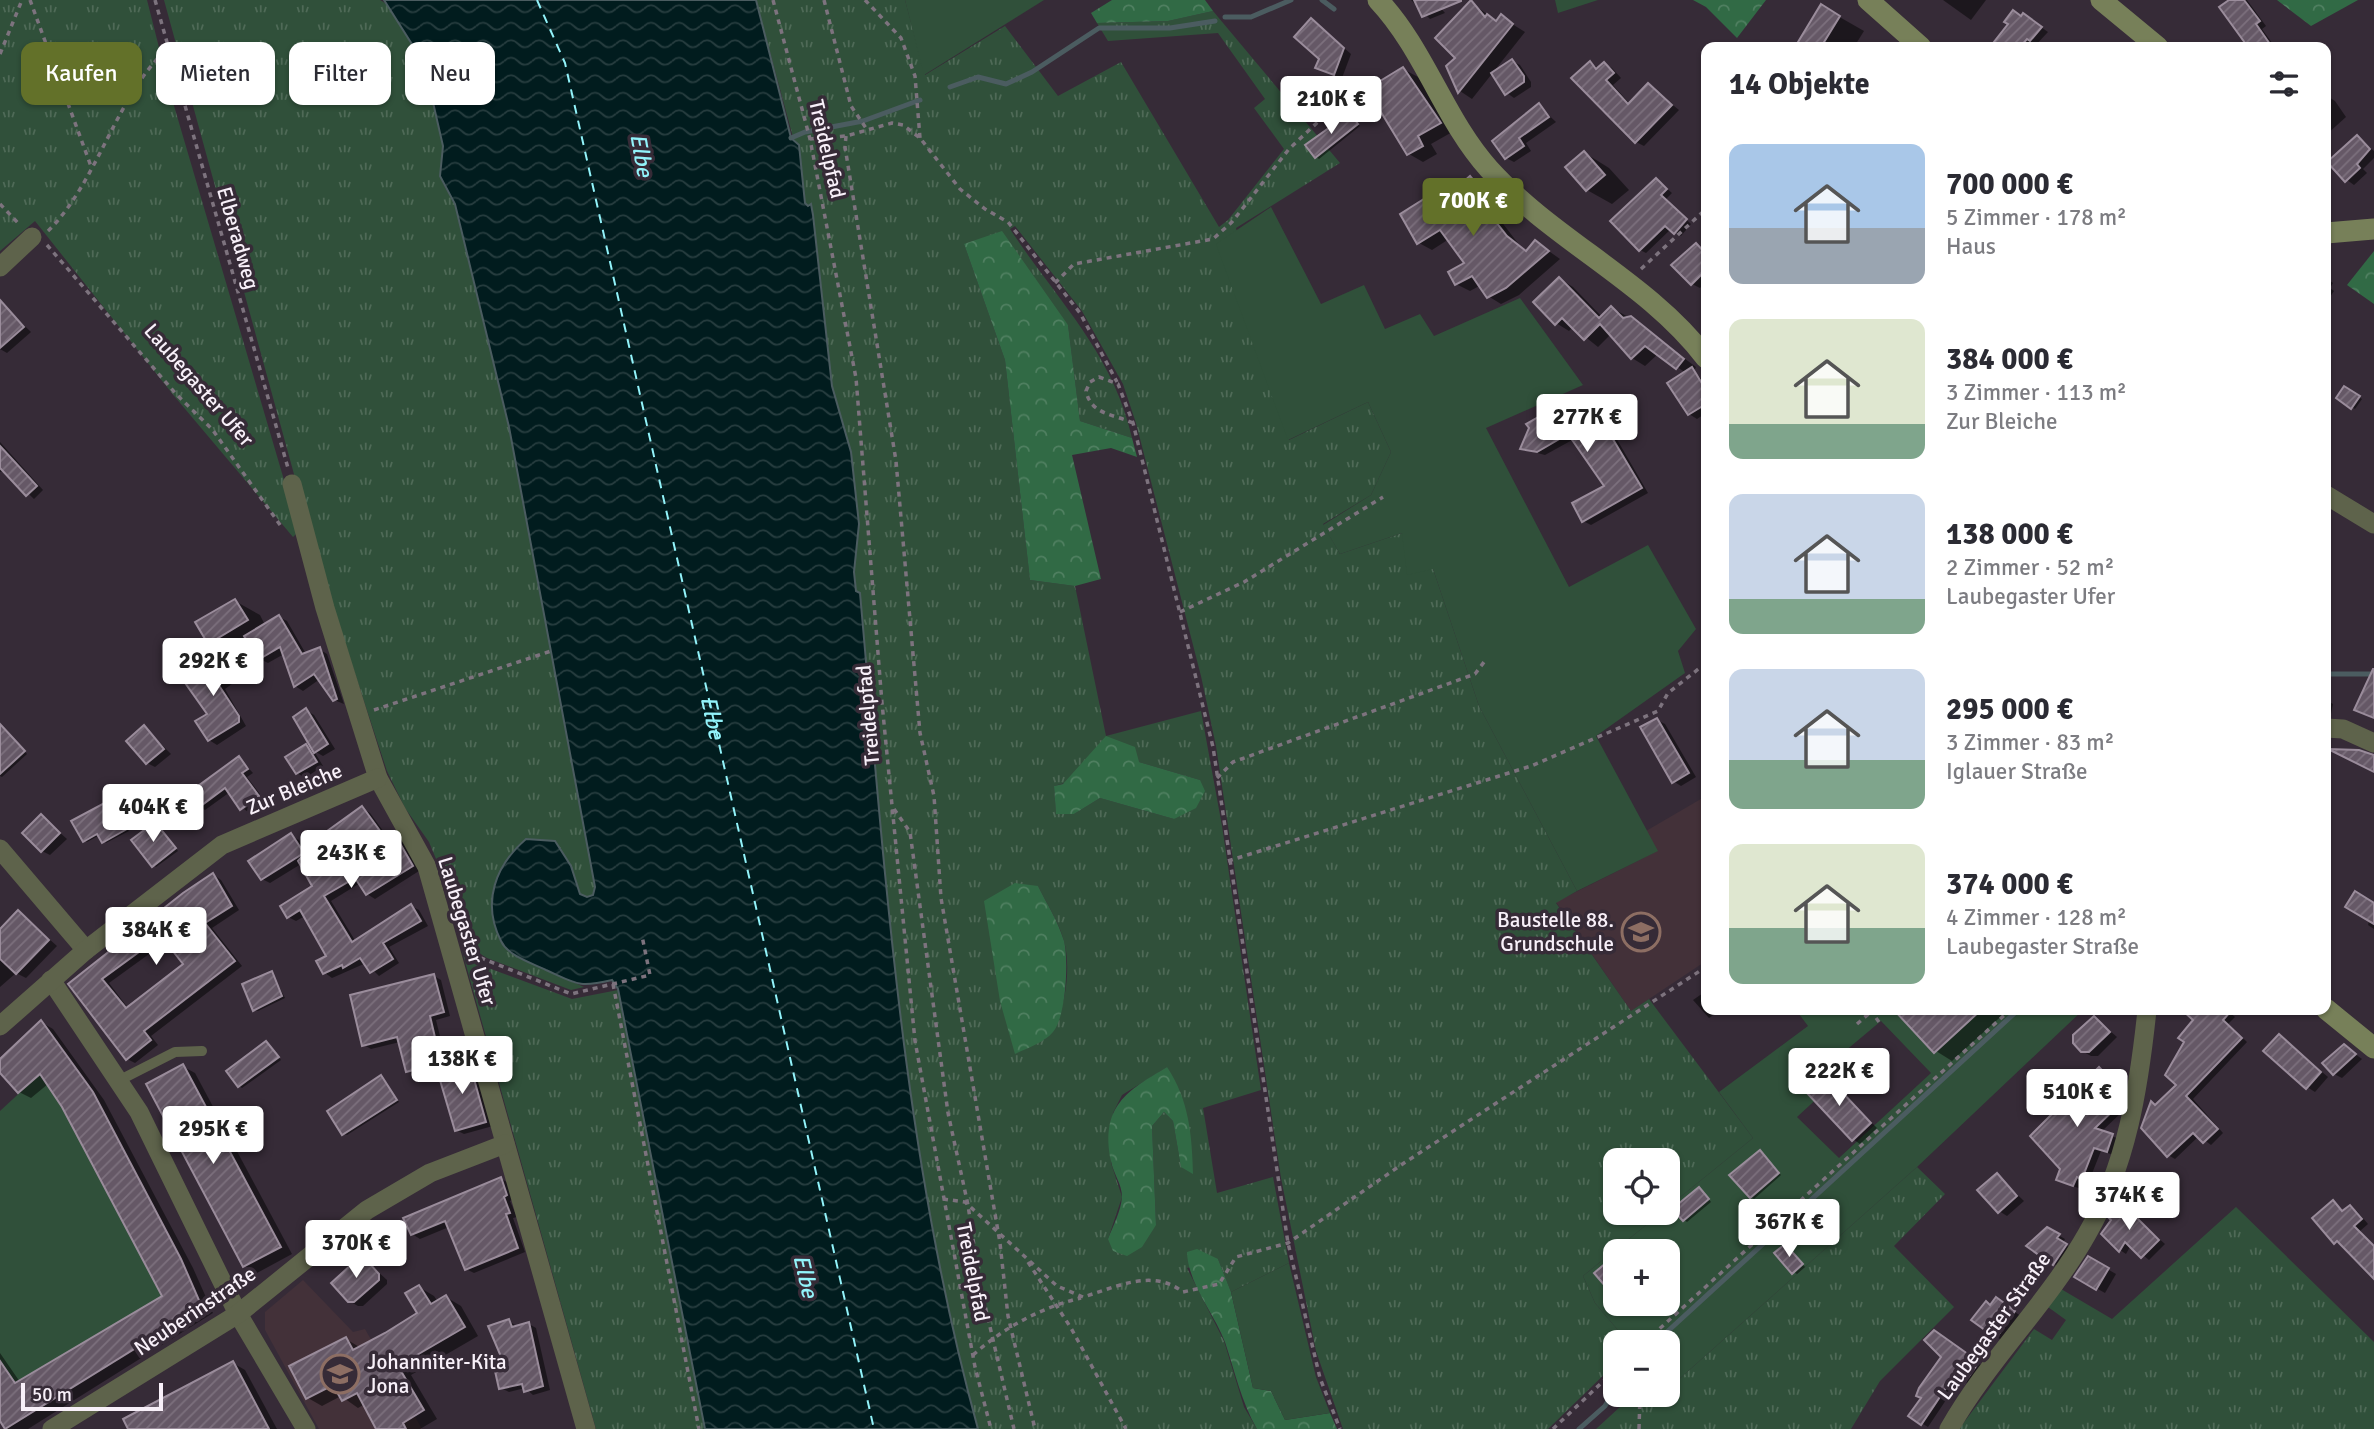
<!DOCTYPE html>
<html lang="de">
<head>
<meta charset="utf-8">
<style>
	body { margin:0; font-family:Signika,sans-serif; background:#f2f2f3; color:#2b2b33; height:100vh; display:flex; flex-direction:column; font-size:26px; white-space:nowrap }
	* { box-sizing:border-box; margin:0 }
	p { font-size:23px; color:#7c7c81 }
	.icon { flex:none; width:38px; height:38px; fill:none; stroke:currentColor; stroke-width:2; stroke-linecap:round; stroke-linejoin:round }
	.map { position:relative; flex:1; overflow:hidden }
	.sheet { position:absolute; left:1701px; top:42px; width:630px; height:973px; display:flex; flex-direction:column; background:#fff; border-radius:14px; box-shadow:0 2px 5px #0004 }
	.sheet>* { flex:none }
	.guide { position:absolute; left:21px; top:42px; width:665px; height:63px; display:flex; gap:14px }
	.tools { position:absolute; left:1603px; top:1148px; display:grid; gap:14px }
	.tools a { display:grid; place-items:center; width:77px; height:77px; border-radius:14px; background:#fff; box-shadow:0 2px 5px #0004; font-size:35px }
	.scale { position:absolute; left:21px; bottom:18px; width:142px; box-sizing:border-box; padding-left:7px; border:4px solid #f8f0f9; border-top:0; font-size:19px; line-height:24px; white-space:nowrap; color:#f8f0f9; -webkit-text-stroke:5px #362b37; paint-order:stroke }
	.price { position:absolute; translate:-50% -60px; padding:0 16px; border-radius:7px; background:#fff; color:#222; font-size:23px; line-height:46px; filter:drop-shadow(0 2px 4px #0008) }
	.price::after { content:''; position:absolute; left:50%; top:42px; width:21px; height:16px; margin-left:-10px; background:inherit; clip-path:polygon(0 0,100% 0,50% 100%) }
	.price.active { background:#637129; color:#fff }
	ul { padding:0; list-style:none }
	li { display:flex; align-items:center; gap:21px; height:175px; padding:0 28px }
	li span { display:grid; place-items:center; flex:none; width:196px; height:140px; border-radius:14px; color:#555 }
	li>.icon { margin-inline-start:auto }
	span .icon { width:84px; height:84px; fill:#fffc; stroke-width:1 }
	li b { font-size:30px }
	h2 { display:flex; justify-content:space-between; align-items:center; height:84px; padding:0 28px; font-size:30px }
	.pill { padding:0 24px; border-radius:14px; background:#fff; box-shadow:0 2px 5px #0004; font-size:24px; line-height:63px }
	.pill.active { background:#637129; color:#fff }
	.map>svg:first-child { display:block }
	.education { fill:#433139 }
	.grass { fill:url(#grass-tufts); fill-rule:evenodd }
	.forest { fill:url(#forest-crowns) }
	.garden { fill:#30503a; fill-rule:evenodd }
	.water { fill:url(#water-waves); stroke:#4b5c60; stroke-width:2 }
	.shadow { fill:#0007; fill-rule:evenodd }
	.lines { fill:none; stroke-linecap:round; stroke-linejoin:round }
	.stream { stroke:#4b5c60; stroke-width:5 }
	.ferry { stroke:#92f3fa; stroke-width:2; stroke-dasharray:9 7; stroke-linecap:butt }
	.building { fill:url(#building-hatch); stroke:#9a8c9b; stroke-width:2; fill-rule:evenodd }
	.path { stroke:#7d737e; stroke-width:3.5; stroke-dasharray:5 5; stroke-linecap:butt }
	.lane { stroke:#5e634b; stroke-width:10 }
	.street { stroke:#5e634b; stroke-width:19 }
	.secondary { stroke:#778059; stroke-width:21 }
	.labels { text-anchor:middle; stroke-width:7; stroke-linejoin:round; paint-order:stroke }
	.street-label { font-size:21px; fill:#f8f0f9; stroke:#362b37 }
	.poi-label { font-size:21px; fill:#f8f0f9; stroke:#362b37; text-anchor:end }
	.water-label { font-size:23px; font-style:italic; fill:#92f3fa; stroke:#362b37 }
</style>
</head>
<body>
<div class="map">
<svg width="2374" height="1429" viewBox="0 0 2374 1429">
	<defs>
		<pattern id="grass-tufts" width="24" height="20" patternUnits="userSpaceOnUse" patternTransform="scale(1.75)"><rect width="24" height="20" fill="#30503a"/><path d="M3 7l-1-3M5 7V3M7 7l1-3M15 17l-1-3M17 17v-4M19 17l1-3" fill="none" stroke="#4f6a57"/></pattern>
		<pattern id="forest-crowns" width="20" height="18" patternUnits="userSpaceOnUse" patternTransform="scale(1.75)"><rect width="20" height="18" fill="#316a45"/><path d="M2 6a3 3 0 1 1 6 0M12 15a3 3 0 1 1 6 0" fill="none" stroke="#508061"/></pattern>
		<pattern id="water-waves" width="16" height="10" patternUnits="userSpaceOnUse" patternTransform="scale(1.75)"><rect width="16" height="10" fill="#011c1e"/><path d="M0 5q4-4 8 0t8 0" fill="none" stroke="#273d3f"/></pattern>
		<pattern id="building-hatch" width="6" height="6" patternUnits="userSpaceOnUse" patternTransform="scale(1.75)"><rect width="6" height="6" fill="#655866"/><path d="M-1 1l2-2M0 6l6-6M5 7l2-2" fill="none" stroke="#7c707d"/></pattern>
	</defs>
	<rect width="100%" height="100%" fill="#362b37"/>
	<g class="education">
		<path d="M1706 796V961L1631 1011 1556 902 1657 851 1646 831Z"/>
		<path d="M303 1280 353 1332 365 1329 422 1429H319L265 1330V1312Z"/>
	</g>
	<g class="grass">
		<path d="M0 0H147L172 99 299 531 293 537 175 397 35 221 0 251Z"/>
		<path d="M164 0H380C412 17 441 112 443 147 443 156 440 166 441 175 441 184 451 196 455 204L509 427 595 887 593 895 587 897 580 894 571 866 492 907 501 943 520 958 584 987 571 990 487 958 474 950 429 842 405 808 387 771 317 558Z"/>
		<path d="M756 0H905L925 75 1005 26 1058 96 1121 62 1219 227 1228 220 1284 149 1254 108 1265 99 1218 33 1108 41 1097 23 1168 21 1213 11 1340 163 1236 228 1289 440 1368 402 1391 452 1371 495 1323 524 1340 554 1402 533 1433 569 1479 706 1577 891 1556 903 1631 1011 1649 999 1753 1138 1668 1207V1160H1615V1213H1661L1583 1276 1595 1303 1628 1342H1615V1364L1548 1429H1343L1316 1351 1281 1178 1216 746 1201 676 1136 423 1123 384 1082 311 1015 226 1010 229C1056 299 1113 353 1132 438L1080 421 1068 325 964 244 1005 360 1030 580 1075 586 1106 736 1201 711 1222 826 1261 1090 1203 1108 1217 1193 1273 1177 1289 1263 1231 1292 1218 1259 1187 1268 1224 1341 1244 1407 1257 1429H978C903 1157 885 873 860 593L856 592 854 572 859 524 851 452 832 386 811 204 808 206 805 203 794 141ZM1139 762 1200 780 1174 819 1100 798 1074 814 1056 813 1054 786ZM1038 886C1047 904 1059 922 1064 941 1072 969 1065 1021 1044 1040ZM1167 1067 1181 1167 1173 1121 1164 1112 1152 1126 1156 1225 1108 1239 1122 1197 1111 1163 1113 1113 1122 1095Z"/>
		<path d="M462 951 472 962 572 999 618 990 705 1429H596Z"/>
		<path d="M1917 1167 1945 1194 1894 1246 1954 1307 1880 1381 1851 1429H1596L1633 1395H1668V1389Z"/>
		<path d="M2236 1207 2374 1342V1429H1959L2034 1329 2052 1340 2066 1320 2048 1307 2061 1289 2112 1319Z"/>
	</g>
	<g class="forest">
		<path d="M1112 0H1205L1213 11 1168 21 1097 23 1091 13Z"/>
		<path d="M1693 0H1766L1737 38 1706 7Z"/>
		<path d="M2277 0H2358L2311 26Z"/>
		<path d="M1002 231 1068 325 1080 421 1132 438 1137 457 1111 448 1072 455 1101 579 1075 586 1030 580 1005 360 964 244Z"/>
		<path d="M2374 251V304L2347 285Z"/>
		<path d="M1106 736 1135 747 1139 762 1200 780 1205 791 1196 808 1174 819 1100 798 1074 814H1056L1054 786 1063 784Z"/>
		<path d="M1015 883 1038 886C1047 904 1058 921 1064 941 1069 960 1066 1017 1053 1032 1044 1043 1027 1048 1015 1054L1000 1001 984 901Z"/>
		<path d="M1167 1067C1189 1100 1192 1135 1193 1174L1181 1167 1173 1121 1164 1112 1152 1126 1156 1225 1142 1247 1127 1256 1113 1251 1108 1239C1113 1226 1121 1211 1122 1197 1122 1184 1113 1173 1111 1161 1100 1106 1127 1091 1167 1067Z"/>
		<path d="M1197 1249 1218 1259 1231 1292 1253 1388 1271 1391 1285 1420 1330 1413 1337 1429H1257C1241 1401 1235 1372 1225 1342 1214 1313 1188 1284 1187 1252Z"/>
	</g>
	<g class="garden">
		<path d="M905 0H1044L924 75Z"/>
		<path d="M1555 0H1598L1558 13Z"/>
		<path d="M1271 207 1321 304 1364 285 1385 329 1420 314 1434 336 1520 298 1583 385 1486 428 1569 587 1648 545 1696 629 1678 651 1685 673 1596 736 1658 851 1577 891 1479 706 1433 569 1407 575 1402 533 1340 554 1323 525 1371 495 1391 452 1368 402 1288 440 1216 244Z"/>
		<path d="M1796 1010H2083L1917 1167 1668 1389V1342H1628L1595 1303 1583 1276 1661 1213H1668V1207L1753 1138 1719 1092 1808 1026ZM1881 1021 1931 1073 1839 1158 1797 1117 1836 1081 1847 1083 1859 1071 1844 1052ZM1615 1251H1668V1304H1615Z"/>
		<path d="M40 1074 62 1107 162 1296 15 1383 0 1361V1111Z"/>
		<path d="M1289 1263 1316 1377 1330 1413 1285 1420 1271 1391 1253 1388 1231 1292Z"/>
	</g>
	<path class="water" d="M384 0H756L791 138 799 145 805 203 808 206 811 204 813 215 832 386 851 452 859 524 854 572 856 591 860 593C885 873 903 1157 978 1429H705L618 989 612 980C578 988 577 984 546 970 532 963 508 956 501 941 481 902 496 865 526 839L555 841 571 866 580 894 587 897 593 895 595 887 509 427 455 204 440 176 443 146 432 98 415 49Z"/>
	<g class="shadow">
		<path d="M1411 0H1434L1445 13 1430 19Z"/>
		<path d="M1943 0H1986L1971 20Z"/>
		<path d="M2231 0H2247L2266 26 2262 29 2275 47H2251L2221 8Z"/>
		<path d="M1471 2 1497 22 1501 17 1525 32 1472 99 1460 91 1448 66 1458 58Z"/>
		<path d="M1822 7 1864 31 1854 47H1804L1799 44Z"/>
		<path d="M2024 15 2048 32 2034 47H2000L1995 43Z"/>
		<path d="M1312 20 1351 54 1342 78 1325 72Z"/>
		<path d="M1512 61 1520 65 1531 82V87L1514 98 1507 93Z"/>
		<path d="M1590 63 1598 68 1605 64 1612 68 1621 78 1613 85 1630 104 1648 85 1679 110 1644 146 1636 142Z"/>
		<path d="M1403 69 1418 77 1454 131 1431 144 1437 154 1423 162 1409 154Z"/>
		<path d="M2327 96 2335 101 2346 117 2326 135Z"/>
		<path d="M1539 106 1556 122 1526 143 1531 151 1514 162 1506 158Z"/>
		<path d="M1350 115 1360 126 1319 159 1316 157Z"/>
		<path d="M2357 137 2374 151V158L2363 169 2367 173 2354 185 2347 180Z"/>
		<path d="M1585 153 1609 168 1629 190 1612 204 1587 190Z"/>
		<path d="M1470 179 1483 186 1498 203 1491 208 1520 246 1528 252 1536 242 1560 259 1519 295 1501 304 1488 296 1481 285 1470 291 1456 284 1467 263 1449 239 1432 250 1419 243 1432 196 1443 203Z"/>
		<path d="M1657 180 1672 193 1665 200 1691 224 1681 236 1671 229 1646 253 1640 250Z"/>
		<path d="M1696 245 1706 252V282L1700 288 1692 284Z"/>
		<path d="M2326 278 2333 283 2330 288 2334 291 2326 303Z"/>
		<path d="M1560 279 1573 287 1602 317 1612 308 1630 318 1696 367 1694 371 1706 384V413L1697 419 1689 414 1686 373 1658 354 1645 366 1632 358 1611 334 1598 347 1573 327 1569 331 1556 323Z"/>
		<path d="M2 304 31 332 7 353 0 349Z"/>
		<path d="M2345 388 2362 399 2355 409 2338 398Z"/>
		<path d="M1589 401 1597 405 1648 493 1591 525 1583 521 1607 487 1574 439 1545 455 1522 449 1551 412 1559 417Z"/>
		<path d="M0 442 43 490 34 499 5 471 0 472Z"/>
		<path d="M235 601 260 615 265 625 279 617 287 621 306 654 319 649 327 654 344 704 334 700 320 679 303 691 295 686 284 654 268 663 260 659 252 646 234 657 209 642Z"/>
		<path d="M220 656 228 661 240 678 225 689 246 726 217 745 209 740 210 714Z"/>
		<path d="M2326 700 2333 704 2330 719H2326Z"/>
		<path d="M306 710 314 715 335 749 323 756 314 751 323 766 305 778 297 773 306 746 315 751Z"/>
		<path d="M1657 720 1665 724 1696 777 1681 786 1673 781Z"/>
		<path d="M0 724 27 754 2 777 0 776Z"/>
		<path d="M144 727 171 754 155 767 147 763Z"/>
		<path d="M239 758 253 773 247 777 260 794 242 806 230 792 205 810 199 806Z"/>
		<path d="M262 797 265 801 248 812 244 809Z"/>
		<path d="M110 802 129 831 106 843 100 835 87 842 84 840Z"/>
		<path d="M362 808 370 813 389 839 394 835 402 840 419 871 375 899 367 894 360 883 331 901 356 942 411 906 419 910 428 926 389 947 399 963 379 976 366 963 332 978 325 973 328 956 305 916 296 921 288 917 315 887 301 864 270 883 262 879 291 836 299 840 307 854Z"/>
		<path d="M41 816 67 839 50 855 42 851Z"/>
		<path d="M155 824 178 851 156 867 153 865Z"/>
		<path d="M214 875 221 880 239 910 212 928 242 966 151 1036 158 1045 135 1063 127 1059 71 984ZM167 941 185 965 128 1008 109 983Z"/>
		<path d="M2374 904V929L2368 925Z"/>
		<path d="M19 912 57 946 26 978 16 973 0 987V932Z"/>
		<path d="M272 973 285 998 258 1011 254 1010Z"/>
		<path d="M434 976 441 980 450 1016 436 1020 448 1069 469 1063 477 1068 493 1126 464 1134 456 1130 439 1069 415 1075 408 1070 400 1042 371 1049 364 1045Z"/>
		<path d="M1706 991V1010H1721L1709 1018 1693 1000Z"/>
		<path d="M1897 1010H2008L1952 1061 1936 1051Z"/>
		<path d="M2184 1010H2227L2235 1017 2228 1024 2247 1042 2193 1099 2223 1133 2211 1145 2199 1136 2175 1159 2168 1155 2157 1106 2179 1085 2195 1020Z"/>
		<path d="M2095 1018 2117 1037 2098 1056H2091L2082 1051Z"/>
		<path d="M41 1022 53 1029 104 1100 193 1268 213 1313 28 1429H8L0 1419V1353L20 1382 164 1297 64 1107 48 1084 31 1098 19 1092 0 1070V1062Z"/>
		<path d="M2279 1036 2328 1077 2315 1092 2307 1087Z"/>
		<path d="M266 1043 281 1060 242 1088 239 1086Z"/>
		<path d="M2344 1046 2362 1059 2342 1078 2334 1074Z"/>
		<path d="M182 1066 195 1073 292 1254 257 1273 245 1266Z"/>
		<path d="M2099 1069 2116 1083 2110 1089 2114 1093 2110 1097 2123 1111 2101 1132 2119 1139 2114 1155 2101 1151 2089 1181 2085 1179 2081 1189 2065 1183Z"/>
		<path d="M381 1077 399 1102 347 1135 343 1134Z"/>
		<path d="M1827 1078 1877 1128 1860 1144 1853 1139Z"/>
		<path d="M1760 1152 1781 1175 1754 1199 1751 1197Z"/>
		<path d="M1997 1175 2024 1201 2007 1216 1999 1211Z"/>
		<path d="M501 1179 509 1183 514 1199 510 1201 517 1217 513 1218 525 1252 474 1273 466 1269 449 1227 420 1239 412 1234Z"/>
		<path d="M1702 1191 1711 1202 1687 1222 1684 1220Z"/>
		<path d="M2333 1202 2344 1212 2350 1207 2357 1211 2368 1224 2360 1231 2374 1245V1277L2343 1245 2335 1242Z"/>
		<path d="M2123 1206 2165 1244 2149 1260 2131 1245 2126 1254 2120 1250Z"/>
		<path d="M2048 1229 2065 1239 2063 1243 2072 1249 2060 1267 2054 1264Z"/>
		<path d="M1785 1246 1805 1267 1797 1274 1793 1272Z"/>
		<path d="M362 1257 387 1280V1284L363 1306H358L349 1301Z"/>
		<path d="M2088 1258 2116 1274 2105 1293 2076 1277Z"/>
		<path d="M1609 1267 1615 1275V1284L1610 1288 1607 1286Z"/>
		<path d="M419 1287 434 1296 438 1302 446 1297 461 1306 478 1336 411 1375 437 1419 420 1429H378L365 1404 358 1408 341 1396 322 1406 308 1398 346 1339 361 1348 419 1313Z"/>
		<path d="M2004 1304 2022 1317 2004 1341 1996 1337 1991 1306Z"/>
		<path d="M509 1321 518 1327 529 1324 536 1328 550 1390 533 1395 525 1388 509 1392 501 1388 507 1367Z"/>
		<path d="M1940 1336 1984 1367 1971 1385 1960 1379 1928 1427 1910 1416 1944 1357Z"/>
		<path d="M233 1363 245 1370 277 1429H130Z"/>
	</g>
	<g class="lines">
		<g class="stream">
			<path d="M1322 0 1334 9"/>
			<path d="M1225 17H1251L1291 0"/>
			<path d="M950 87 978 77 1006 84 1032 72 1099 28H1170L1215 21"/>
			<path d="M791 138 805 132 863 121 920 100"/>
			<path d="M2326 674H2374"/>
			<path d="M1656 1342 2018 1010"/>
			<path d="M1579 1429 1605 1406 1615 1389"/>
		</g>
		<path class="ferry" id="s1" d="M537 0 565 63 874 1429"/>
	</g>
	<g class="building">
		<path d="M1414 0H1461V1L1422 17Z"/>
		<path d="M1471 0 1485 17 1487 14 1496 21 1501 14 1513 24 1458 93 1446 66 1455 58 1435 38Z"/>
		<path d="M2229 0H2244L2260 21 2256 24 2272 47H2248L2219 7Z"/>
		<path d="M1821 4 1840 16 1821 47H1795Z"/>
		<path d="M2013 10 2021 16 2023 13 2042 27 2030 41 2027 39 2020 47H1990L2008 24 2004 22Z"/>
		<path d="M1311 18 1344 48 1334 75 1315 68 1319 59 1294 37Z"/>
		<path d="M1512 59 1524 76V82L1505 95 1491 73Z"/>
		<path d="M1590 61 1596 69 1604 62 1614 73 1606 80 1628 104 1648 83 1672 105 1635 143 1571 78Z"/>
		<path d="M1403 67 1441 123 1418 136 1423 146 1407 155 1367 89Z"/>
		<path d="M1539 103 1549 117 1519 138 1524 146 1505 159 1492 141Z"/>
		<path d="M1350 113 1358 124 1315 158 1305 145Z"/>
		<path d="M2357 135 2370 149 2357 164 2360 168 2345 182 2327 162Z"/>
		<path d="M1584 151 1605 175 1586 191 1565 167Z"/>
		<path d="M1470 176 1486 195 1479 200 1507 236 1526 251 1535 240 1549 251 1506 288 1487 298 1472 276 1455 285 1448 272 1464 263 1440 230 1417 244 1400 214 1432 194 1438 204Z"/>
		<path d="M1656 178 1667 189 1661 195 1687 219 1674 234 1665 226 1639 251 1610 221Z"/>
		<path d="M1696 243 1706 254V270L1691 285 1671 265Z"/>
		<path d="M1559 277 1599 318 1611 306 1623 318 1631 316 1684 359 1676 369 1645 346 1631 359 1600 324 1584 340 1562 318 1555 325 1533 302Z"/>
		<path d="M0 300 24 327 0 348Z"/>
		<path d="M1692 367 1706 390V404L1688 415 1667 383Z"/>
		<path d="M2344 386 2360 396 2351 409 2336 398Z"/>
		<path d="M1589 399 1642 488 1582 522 1572 503 1604 486 1568 434 1537 452 1520 449 1529 428 1526 424 1551 410 1555 418Z"/>
		<path d="M0 446 37 486 26 496 0 468Z"/>
		<path d="M235 599 248 620 208 644 195 622Z"/>
		<path d="M279 615 302 654 320 647 337 699 333 701 314 674 294 687 280 647 258 660 244 636Z"/>
		<path d="M220 654 233 673 218 684 239 716V722L208 741 195 721 207 714 183 680Z"/>
		<path d="M2373 669H2374V718L2354 710Z"/>
		<path d="M306 708 328 744 314 753 293 717Z"/>
		<path d="M1657 718 1689 773 1672 783 1640 727Z"/>
		<path d="M0 724 25 751 0 774Z"/>
		<path d="M144 725 164 749 146 764 126 741Z"/>
		<path d="M306 744 317 762 296 774 285 757Z"/>
		<path d="M2328 749 2359 750 2374 755V772Z"/>
		<path d="M239 756 248 769 242 773 259 796 240 810 225 788 198 808 187 794Z"/>
		<path d="M110 800 127 829 102 843 97 834 83 842 71 821Z"/>
		<path d="M362 806 386 839 394 833 413 866 366 895 355 878 324 896 352 942 411 904 421 921 383 943 393 959 370 973 360 958 343 968 342 965 323 974 316 961 326 956 300 910 287 918 280 906 312 886 298 861 323 834Z"/>
		<path d="M41 814 60 833 41 852 22 833Z"/>
		<path d="M155 822 176 848 152 867 131 840Z"/>
		<path d="M291 833 304 853 261 880 248 861Z"/>
		<path d="M213 873 232 906 205 923 235 961 144 1031 151 1040 126 1060 68 984 183 893ZM161 936 183 964 126 1008 102 979Z"/>
		<path d="M2355 891 2374 903V924L2345 907Z"/>
		<path d="M18 910 49 940 16 974 0 959V929Z"/>
		<path d="M272 971 282 996 253 1011 242 984Z"/>
		<path d="M434 974 444 1012 430 1016 441 1063 406 1072 397 1037 362 1046 350 995Z"/>
		<path d="M1894 1010H1981L1934 1053Z"/>
		<path d="M2182 1010H2232L2223 1020 2242 1038 2186 1096 2218 1129 2203 1143 2193 1133 2167 1157 2141 1128 2151 1101 2155 1105 2176 1085 2165 1075 2184 1042 2178 1038 2193 1020Z"/>
		<path d="M2094 1016 2110 1032 2089 1052H2081L2073 1043V1035Z"/>
		<path d="M41 1020 93 1092 181 1259 202 1307 5 1429 0 1421V1361L15 1383 162 1296 62 1107 40 1074 18 1093 0 1073V1059Z"/>
		<path d="M2279 1034 2321 1072 2306 1089 2263 1051Z"/>
		<path d="M266 1041 279 1057 238 1087 226 1071Z"/>
		<path d="M2344 1044 2356 1054 2333 1075 2322 1063Z"/>
		<path d="M469 1061 486 1122 455 1131 437 1070Z"/>
		<path d="M183 1064 281 1247 243 1267 146 1084Z"/>
		<path d="M2099 1067 2110 1079 2104 1084 2108 1088 2104 1092 2117 1107 2095 1128 2113 1134 2107 1152 2094 1148 2082 1179 2077 1177 2073 1186 2056 1180 2060 1169 2030 1136Z"/>
		<path d="M381 1075 397 1100 342 1135 327 1111Z"/>
		<path d="M1827 1076 1871 1123 1852 1141 1807 1093Z"/>
		<path d="M1760 1150 1779 1173 1750 1198 1729 1175Z"/>
		<path d="M1997 1173 2017 1196 1998 1213 1977 1190Z"/>
		<path d="M501 1177 507 1195 504 1197 510 1213 506 1214 518 1248 465 1270 445 1221 411 1235 403 1218Z"/>
		<path d="M1699 1187 1709 1199 1683 1221 1672 1209Z"/>
		<path d="M2333 1200 2342 1211 2350 1205 2362 1219 2354 1226 2374 1246V1279L2337 1241 2334 1244 2312 1218Z"/>
		<path d="M2123 1204 2159 1240 2141 1258 2125 1242 2119 1252 2101 1234 2111 1220 2109 1218Z"/>
		<path d="M2047 1227 2060 1234 2057 1238 2067 1244 2053 1265 2026 1246Z"/>
		<path d="M1785 1244 1803 1264 1792 1274 1774 1253Z"/>
		<path d="M362 1255 379 1274V1280L354 1302H348L331 1283Z"/>
		<path d="M2088 1256 2109 1268 2096 1290 2074 1277Z"/>
		<path d="M1606 1263 1615 1275V1279L1606 1287 1594 1273Z"/>
		<path d="M419 1285 431 1304 446 1295 465 1327 398 1366 424 1410 403 1423 406 1429H376L357 1393 342 1401 333 1385 306 1399 289 1366 346 1337 353 1350 385 1333 417 1313 405 1293Z"/>
		<path d="M1996 1297 2015 1311 1996 1338 1971 1320 1986 1301 1990 1305Z"/>
		<path d="M509 1319 512 1327 529 1322 543 1386 524 1392 522 1384 499 1389 495 1371 505 1366 488 1326Z"/>
		<path d="M1934 1330 1979 1362 1964 1383 1954 1376 1921 1425 1908 1416 1921 1398 1916 1396 1919 1388 1941 1357 1924 1340Z"/>
		<path d="M233 1361 269 1429H128L123 1419Z"/>
	</g>
	<g class="lines">
		<g class="path">
			<path d="M30 0 92 169"/>
			<path d="M155 0 288 468"/>
			<path d="M773 0 810 139 856 378 882 703 915 1041 975 1367 991 1429"/>
			<path d="M824 0 851 106 868 131"/>
			<path d="M865 0 901 38 915 76 920 138"/>
			<path d="M0 54 22 0"/>
			<path d="M846 136 845 147 896 461 920 733 934 796 941 898 1000 1243 1008 1316 1035 1429"/>
			<path d="M810 139 846 136 892 123 903 125 920 138 960 189 985 209 1008 222 1080 313 1117 382"/>
			<path d="M0 204 19 224"/>
			<path d="M48 231C98 182 118 91 168 49"/>
			<path d="M47 245 176 394 212 429 283 529"/>
			<path d="M1641 269 1706 209"/>
			<path d="M1055 283 1074 264 1213 239 1232 222 1289 149 1321 119"/>
			<path d="M1133 423C1114 414 1091 415 1086 391L1090 382 1099 377 1118 384 1133 423 1213 747 1288 1243 1320 1378 1340 1429"/>
			<path d="M1180 612 1244 582 1383 497"/>
			<path d="M374 710 551 651"/>
			<path d="M1217 778 1233 762 1475 674 1484 662"/>
			<path d="M894 809 910 832 948 1113 968 1205 979 1280 1014 1429"/>
			<path d="M1228 861 1531 766 1658 711 1668 693 1706 663"/>
			<path d="M471 954 571 994 650 975 642 936"/>
			<path d="M613 984 699 1429"/>
			<path d="M1870 1010 1879 1022"/>
			<path d="M1857 1024 1873 1010"/>
			<path d="M943 1199 965 1202 1057 1286 1083 1297C1117 1287 1152 1268 1183 1292L1219 1284 1236 1257 1288 1243 1404 1163 1706 967"/>
			<path d="M1028 1262 1071 1328 1126 1429"/>
			<path d="M1645 1342 2010 1010"/>
			<path d="M973 1355C1003 1328 1042 1307 1081 1298"/>
			<path d="M1553 1429 1615 1370"/>
			<path d="M1639 1429 1640 1395"/>
		</g>
		<path class="lane" d="M118 1081 175 1052 202 1051"/>
		<g class="street">
			<path d="M0 267 32 237"/>
			<path d="M292 484 325 608 378 778 427 867 586 1429"/>
			<path d="M2326 495 2374 524"/>
			<path d="M2326 728 2343 729 2374 743"/>
			<path d="M0 849 86 950"/>
			<path d="M51 980 139 1112 238 1314 306 1429"/>
			<path d="M0 1026 86 950 222 845 378 778"/>
			<path d="M52 1429 238 1314 367 1210 430 1173 505 1144"/>
			<path d="M1949 1429C1988 1360 2048 1303 2087 1234 2127 1165 2139 1087 2147 1010"/>
		</g>
		<g class="secondary">
			<path d="M1378 0C1425 50 1444 119 1489 169 1554 241 1647 281 1706 358"/>
			<path d="M1868 0 1921 47"/>
			<path d="M2101 0 2158 47"/>
			<path d="M2326 233 2374 229"/>
			<path d="M2326 1009 2374 1048"/>
		</g>
	</g>
	<defs>
		<symbol id="school-ring" viewBox="-11 -11 22 22"><circle r="9.5" fill="#362b37" stroke="#8d6e63" stroke-width="1.5"/><path d="M0-5L7-2L0 1L-7-2ZM-4 1L0 2.5L4 1V4Q0 6-4 4Z" fill="#8d6e63"/></symbol>
	</defs>
	<g fill-rule="evenodd">
		<use href="#school-ring" x="1619" y="910" width="44" height="44"/>
		<use href="#school-ring" x="318" y="1352" width="44" height="44"/>
	</g>
	<g class="labels">
		<g class="street-label">
			<text transform="translate(827 149) rotate(77)" y="7">Treidelpfad</text>
			<text transform="translate(238 238) rotate(74)" y="7">Elberadweg</text>
			<text transform="translate(199 385) rotate(49)" y="7">Laubegaster Ufer</text>
			<text transform="translate(868 715) rotate(-95)" y="7">Treidelpfad</text>
			<text transform="translate(294 789) rotate(-23)" y="7">Zur Bleiche</text>
			<text transform="translate(467 931) rotate(73)" y="7">Laubegaster Ufer</text>
			<text transform="translate(973 1272) rotate(79)" y="7">Treidelpfad</text>
			<text transform="translate(195 1311) rotate(-34)" y="7">Neuberinstraße</text>
			<text transform="translate(1994 1326) rotate(-54)" y="7">Laubegaster Straße</text>
		</g>
		<g class="poi-label">
			<text x="1614" y="927">Baustelle 88.<tspan x="1614" dy="24">Grundschule</tspan></text>
			<text x="367" y="1369" text-anchor="start">Johanniter-Kita<tspan x="367" dy="24">Jona</tspan></text>
		</g>
		<g class="water-label">
			<text transform="translate(642 155) rotate(80)" y="8">Elbe</text>
			<text dy="8" stroke="none"><textPath href="#s1" startOffset="740">Elbe</textPath></text>
			<text transform="translate(806 1276) rotate(77)" y="8">Elbe</text>
		</g>
	</g>
</svg>
<div class="tools">
<a><svg class="icon" aria-label="locate" viewBox="0 0 24 24"><circle cx="12" cy="12" r="6"/><path d="M12 2v4M12 18v4M2 12h4M18 12h4"/></svg></a>
<a>+</a>
<a>−</a>
</div>
<div class="scale">50 m</div>
<b class="price" style="left:1331px;top:136px">210K €</b>
<b class="price active" style="left:1473px;top:238px">700K €</b>
<b class="price" style="left:1587px;top:454px">277K €</b>
<b class="price" style="left:213px;top:698px">292K €</b>
<b class="price" style="left:153px;top:844px">404K €</b>
<b class="price" style="left:351px;top:890px">243K €</b>
<b class="price" style="left:156px;top:967px">384K €</b>
<b class="price" style="left:462px;top:1096px">138K €</b>
<b class="price" style="left:1839px;top:1108px">222K €</b>
<b class="price" style="left:2077px;top:1129px">510K €</b>
<b class="price" style="left:213px;top:1166px">295K €</b>
<b class="price" style="left:2129px;top:1232px">374K €</b>
<b class="price" style="left:1789px;top:1259px">367K €</b>
<b class="price" style="left:356px;top:1280px">370K €</b>
<div class="guide">
<a class="pill active">Kaufen</a>
<a class="pill">Mieten</a>
<a class="pill">Filter</a>
<a class="pill">Neu</a>
</div>
<section class="sheet">
<h2>14 Objekte<svg class="icon" aria-label="filters" viewBox="0 0 24 24"><path d="M4 7h16M4 17h16"/><circle cx="9" cy="7" r="2"/><circle cx="15" cy="17" r="2"/></svg></h2>
<ul>
<li><span style="background:linear-gradient(#a9c7e8 60%,#9aa5b1 0)"><svg class="icon" aria-label="home" viewBox="0 0 24 24"><path d="M3 11l9-7 9 7M6 9v11h12V9"/></svg></span><div><b>700 000 €</b><p>5 Zimmer · 178 m²</p><p>Haus</p></div></li>
<li><span style="background:linear-gradient(#dfe7d0 75%,#7fa58c 0)"><svg class="icon" aria-label="home" viewBox="0 0 24 24"><path d="M3 11l9-7 9 7M6 9v11h12V9"/></svg></span><div><b>384 000 €</b><p>3 Zimmer · 113 m²</p><p>Zur Bleiche</p></div></li>
<li><span style="background:linear-gradient(#c9d6e8 75%,#7fa58c 0)"><svg class="icon" aria-label="home" viewBox="0 0 24 24"><path d="M3 11l9-7 9 7M6 9v11h12V9"/></svg></span><div><b>138 000 €</b><p>2 Zimmer · 52 m²</p><p>Laubegaster Ufer</p></div></li>
<li><span style="background:linear-gradient(#c9d6e8 65%,#7fa58c 0)"><svg class="icon" aria-label="home" viewBox="0 0 24 24"><path d="M3 11l9-7 9 7M6 9v11h12V9"/></svg></span><div><b>295 000 €</b><p>3 Zimmer · 83 m²</p><p>Iglauer Straße</p></div></li>
<li><span style="background:linear-gradient(#dfe7d0 60%,#7fa58c 0)"><svg class="icon" aria-label="home" viewBox="0 0 24 24"><path d="M3 11l9-7 9 7M6 9v11h12V9"/></svg></span><div><b>374 000 €</b><p>4 Zimmer · 128 m²</p><p>Laubegaster Straße</p></div></li>
</ul>
</section>
</div>
</body>
</html>
